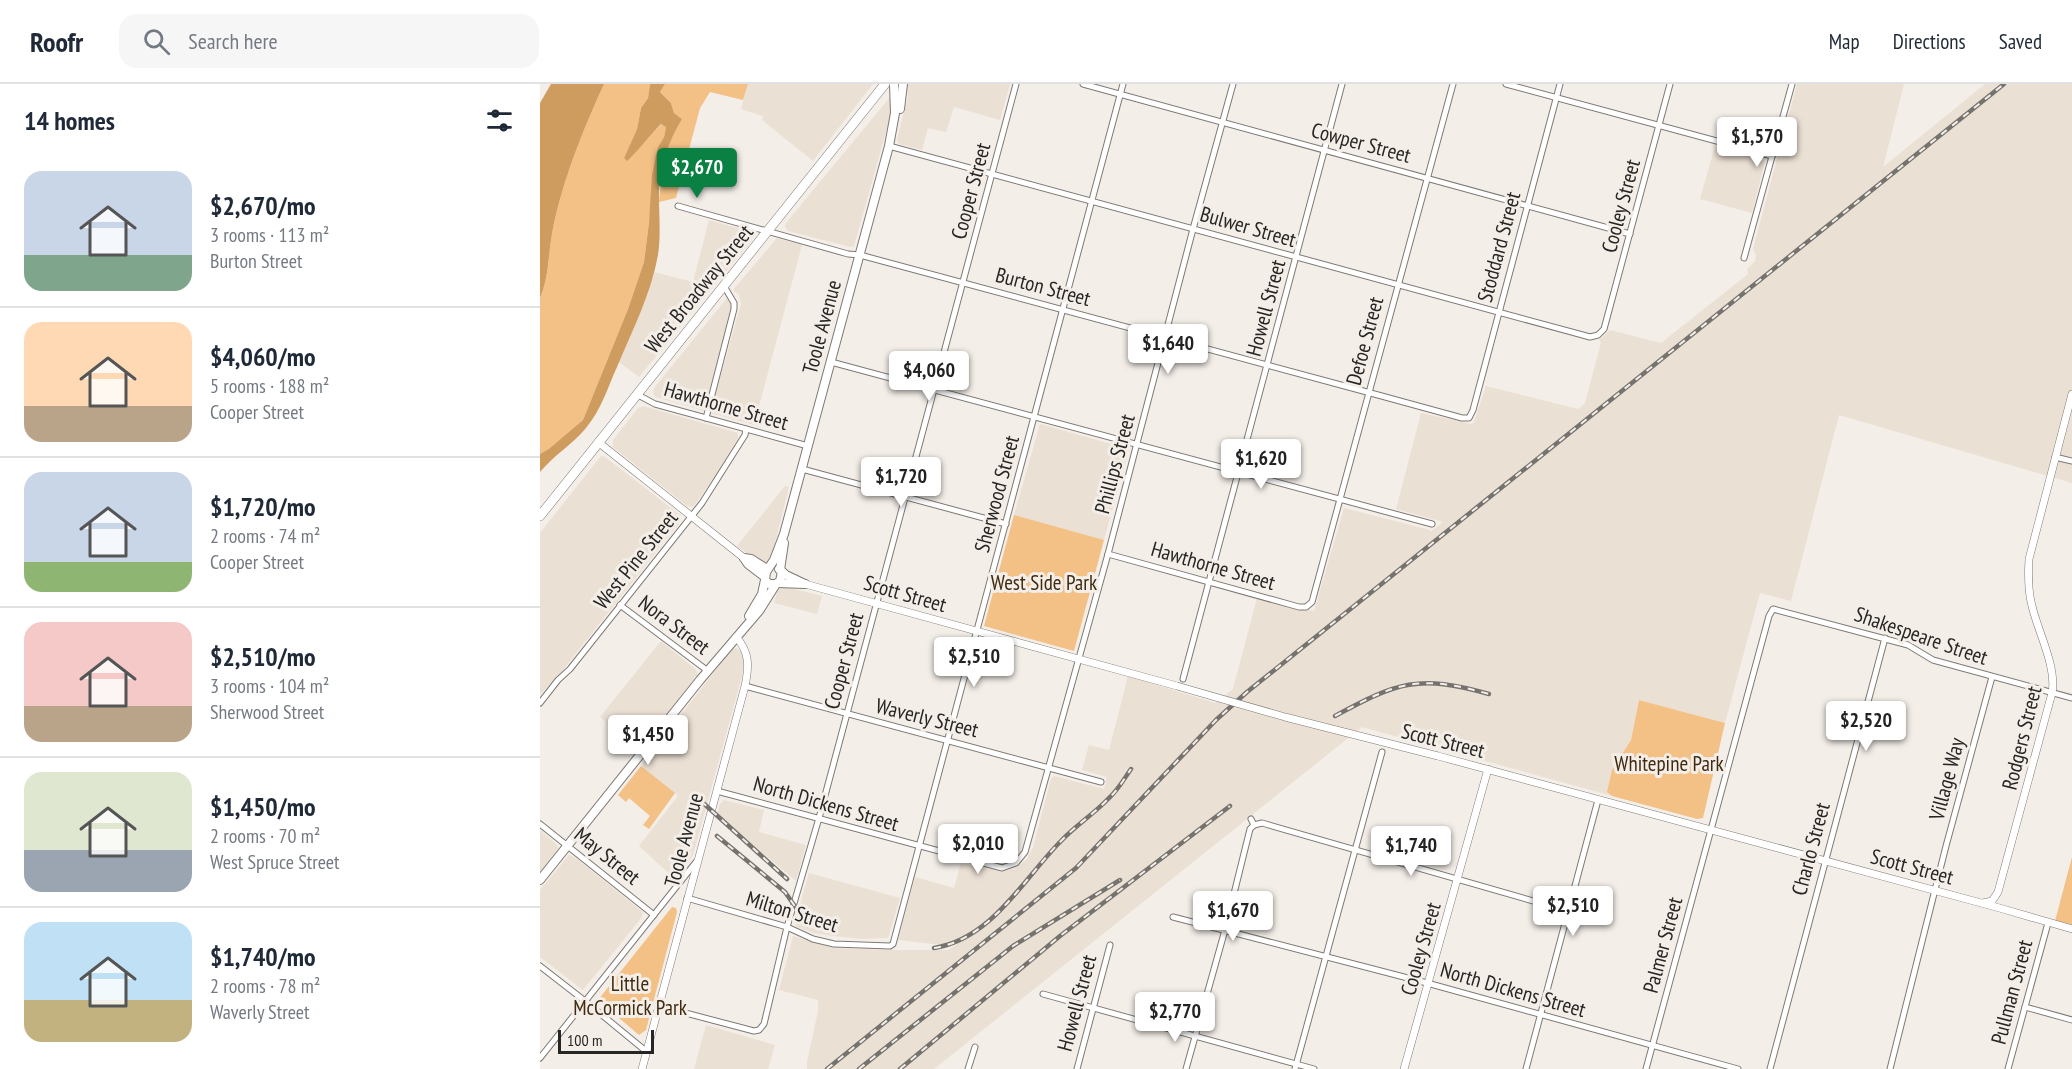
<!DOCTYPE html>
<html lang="en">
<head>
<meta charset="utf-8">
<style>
	body { margin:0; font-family:"PT Sans Narrow",sans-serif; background:#f6f6f7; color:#1f2937; height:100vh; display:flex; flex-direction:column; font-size:22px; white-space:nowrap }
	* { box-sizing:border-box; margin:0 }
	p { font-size:20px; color:#747a83 }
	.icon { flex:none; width:33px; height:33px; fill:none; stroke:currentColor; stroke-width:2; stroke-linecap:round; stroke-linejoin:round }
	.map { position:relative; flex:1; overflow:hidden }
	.panel { display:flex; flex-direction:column; background:#fff; width:540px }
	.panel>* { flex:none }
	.scale { position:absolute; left:18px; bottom:15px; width:96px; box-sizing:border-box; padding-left:6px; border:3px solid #282624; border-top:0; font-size:16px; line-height:21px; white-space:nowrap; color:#282624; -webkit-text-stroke:4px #f4eee8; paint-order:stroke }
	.price { position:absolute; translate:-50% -51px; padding:0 14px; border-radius:6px; background:#fff; color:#222; font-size:20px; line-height:39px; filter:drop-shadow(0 2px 3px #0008) }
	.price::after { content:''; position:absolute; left:50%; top:36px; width:18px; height:14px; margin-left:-9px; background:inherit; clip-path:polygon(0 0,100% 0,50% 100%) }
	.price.active { background:#0b8043; color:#fff }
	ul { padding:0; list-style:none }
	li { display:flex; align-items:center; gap:18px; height:150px; padding:0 24px }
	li+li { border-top:2px solid #e0e1e3 }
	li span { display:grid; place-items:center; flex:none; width:168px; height:120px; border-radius:18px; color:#555 }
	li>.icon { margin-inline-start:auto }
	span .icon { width:72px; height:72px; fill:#fffc; stroke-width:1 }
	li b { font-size:26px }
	h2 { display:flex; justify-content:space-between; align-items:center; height:72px; padding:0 24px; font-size:26px }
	header { display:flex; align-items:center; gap:36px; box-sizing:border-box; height:84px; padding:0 30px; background:#fff; border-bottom:2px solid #e0e1e3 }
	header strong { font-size:28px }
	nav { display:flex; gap:33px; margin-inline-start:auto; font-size:21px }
	.search { width:420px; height:54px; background:#f6f6f7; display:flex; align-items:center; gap:15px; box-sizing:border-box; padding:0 21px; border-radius:18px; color:#747a83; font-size:22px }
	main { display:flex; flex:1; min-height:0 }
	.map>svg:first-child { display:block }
	.built { fill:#ebe0d4 }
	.green { fill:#f3c085 }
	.water { fill:#cf9c5f }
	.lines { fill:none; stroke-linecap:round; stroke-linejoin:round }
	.minor-casing { stroke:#7e7974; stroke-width:7 }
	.tertiary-casing { stroke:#7e7974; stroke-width:8 }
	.secondary-casing { stroke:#7e7974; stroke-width:10 }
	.primary-casing { stroke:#7e7974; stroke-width:10 }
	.minor { stroke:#fff; stroke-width:5 }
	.tertiary { stroke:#fff; stroke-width:7 }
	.secondary { stroke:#fff; stroke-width:8 }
	.primary { stroke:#fff; stroke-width:9 }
	.rail-casing { stroke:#76736f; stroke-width:4.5 }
	.rail { stroke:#f4eee8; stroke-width:2; stroke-dasharray:7; stroke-linecap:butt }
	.tertiary-bridge-casing { stroke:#7e7974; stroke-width:8; stroke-linecap:butt }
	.tertiary-bridge { stroke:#fff; stroke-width:7 }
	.labels { text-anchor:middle; stroke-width:6; stroke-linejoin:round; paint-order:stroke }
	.street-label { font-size:21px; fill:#282624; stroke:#f4eee8 }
	.park-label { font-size:21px; fill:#412b10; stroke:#f4eee8 }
</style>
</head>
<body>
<header>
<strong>Roofr</strong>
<div class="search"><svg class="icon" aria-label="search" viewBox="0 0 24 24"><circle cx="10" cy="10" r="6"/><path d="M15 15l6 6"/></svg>Search here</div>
<nav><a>Map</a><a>Directions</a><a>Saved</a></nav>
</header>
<main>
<section class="panel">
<h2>14 homes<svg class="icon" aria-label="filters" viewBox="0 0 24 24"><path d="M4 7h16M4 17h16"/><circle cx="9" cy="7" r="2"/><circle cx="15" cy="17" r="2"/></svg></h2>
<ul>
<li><span style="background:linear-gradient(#c9d6e8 70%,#7fa58c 0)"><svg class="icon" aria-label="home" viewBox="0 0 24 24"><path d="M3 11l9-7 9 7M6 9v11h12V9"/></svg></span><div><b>$2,670/mo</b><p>3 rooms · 113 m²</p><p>Burton Street</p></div></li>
<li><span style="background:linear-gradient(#ffd9b3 70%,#b9a48a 0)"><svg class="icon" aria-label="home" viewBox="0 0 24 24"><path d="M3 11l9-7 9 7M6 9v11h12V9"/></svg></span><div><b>$4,060/mo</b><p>5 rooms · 188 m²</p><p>Cooper Street</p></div></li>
<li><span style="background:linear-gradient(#c9d6e8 75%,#8fb573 0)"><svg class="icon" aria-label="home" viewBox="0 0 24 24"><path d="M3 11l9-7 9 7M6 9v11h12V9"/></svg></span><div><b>$1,720/mo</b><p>2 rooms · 74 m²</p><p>Cooper Street</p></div></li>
<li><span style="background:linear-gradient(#f6c9c9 70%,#b9a48a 0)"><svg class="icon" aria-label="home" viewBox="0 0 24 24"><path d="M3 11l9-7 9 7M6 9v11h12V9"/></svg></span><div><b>$2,510/mo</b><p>3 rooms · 104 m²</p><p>Sherwood Street</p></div></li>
<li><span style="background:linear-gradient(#dfe7d0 65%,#9aa5b1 0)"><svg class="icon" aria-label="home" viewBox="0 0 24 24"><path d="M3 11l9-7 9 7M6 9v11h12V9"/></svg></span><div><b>$1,450/mo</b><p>2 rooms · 70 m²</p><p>West Spruce Street</p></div></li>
<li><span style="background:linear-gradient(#bfe0f5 65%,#c2b280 0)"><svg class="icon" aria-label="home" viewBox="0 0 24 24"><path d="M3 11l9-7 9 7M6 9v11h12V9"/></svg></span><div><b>$1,740/mo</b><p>2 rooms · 78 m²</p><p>Waverly Street</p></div></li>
</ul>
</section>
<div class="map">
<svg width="1532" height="985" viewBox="0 0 1532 985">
	<rect width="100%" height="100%" fill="#f4eee8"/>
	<g class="built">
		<path d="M208 0H333L273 77 222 36 223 32 201 25Z"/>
		<path d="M367 0H470L460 36 414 23 406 48 388 44 382 66 359 60 357 55 368 13Z"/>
		<path d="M1257 0H1364L1343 83 1445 0H1532V399L1299 331 1251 517 1220 509 1185 639 1099 616 1091 656 1072 687 1067 708 1072 712 822 643 394 985H267V978L278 927V916L239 906 253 852 293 864 349 866H408L423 856 407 860H393L358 856 375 793 414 804 421 779 461 788 476 785 487 775 493 763 511 695 514 692 564 705 567 693 542 686 549 661 569 666 588 592 675 619 693 605 717 514 774 527 804 424 890 446V448L903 438 856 425 881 329 932 340 934 338 946 302 1038 325 1045 319 1061 259 1059 256 1070 246 1121 259 1208 190 1207 185 1215 177 1216 171 1213 165Z"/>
		<path d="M351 12 354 19 314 162 310 163 248 147 245 142 246 139Z"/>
		<path d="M1175 62 1225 77 1212 129 1160 115Z"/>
		<path d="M169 136 211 148 212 156 99 293 79 278 97 235 114 188 153 198Z"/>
		<path d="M237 154 262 161 214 341 170 329 201 220 199 211 193 206Z"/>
		<path d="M187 214 192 223 164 327 115 313 113 308 115 303Z"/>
		<path d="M103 322 198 349V354L189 372 153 423 147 422 73 363V356L98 324Z"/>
		<path d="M500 340 589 365 564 456 474 431Z"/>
		<path d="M61 372 65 373 140 431 141 435 139 439 22 587 0 611V449Z"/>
		<path d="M245 402 249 403 232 471 228 478H220L197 462Z"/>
		<path d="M242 502 282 512 277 530 234 519 237 507Z"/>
		<path d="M121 557 155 585 158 590 101 662H93L60 633Z"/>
		<path d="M196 564 202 568 204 575 202 592 153 771 135 795 99 762 138 712 101 682 192 565Z"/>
		<path d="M184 716 224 726 219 748 266 761 256 797 177 731 180 720Z"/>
		<path d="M0 746 17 761 18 764 0 789Z"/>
		<path d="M29 771 33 772 103 828 102 833 43 906 0 873V806Z"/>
		<path d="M269 789 360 814 348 854 322 855 293 852 274 849 257 843 255 838Z"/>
		<path d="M166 941 235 961 228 985H154Z"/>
	</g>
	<g class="green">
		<path d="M64 0H110L108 14 101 24 97 45 84 74 87 76C100 65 109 51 122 40L126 43 124 53 118 63 104 178 88 225 43 336 9 366 0 370V214C9 193 8 172 12 150 21 100 43 46 64 0Z"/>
		<path d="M125 0H208L203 16 170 8 160 24 136 114 119 118 123 75 130 57 142 35 134 29 131 19 120 8Z"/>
		<path d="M474 431 564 456 534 567 444 542Z"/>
		<path d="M1099 616 1185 639 1163 734 1157 735 1072 712 1067 708 1072 686 1091 656Z"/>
		<path d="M101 682 135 709 109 745 103 741 110 732 89 714 86 718 78 711Z"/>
		<path d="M1532 773V841L1515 837Z"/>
		<path d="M132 823 136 824 137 828 106 946 99 951 58 916Z"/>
	</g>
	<g class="water">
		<path d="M11 0H64C43 46 21 100 12 150 8 172 9 193 0 214V19Z"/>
		<path d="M110 0H125L120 8 131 19 134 29 142 35C128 59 118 84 119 112 119 132 121 151 118 171 111 210 92 247 77 283 67 305 62 324 46 344 33 360 14 371 0 388V370L9 365 43 336 88 225 104 178 109 138 112 91 118 63 124 53 126 43 121 40C109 52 100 65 87 77L84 74 97 45 101 24 108 14Z"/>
	</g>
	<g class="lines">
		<defs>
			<g id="minor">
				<path d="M543 0 1090 150"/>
				<path d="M966 0 1232 72"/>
				<path d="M349 62 1050 253 1058 251 1064 245 1130 0"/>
				<path d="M138 122 308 170 320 171 838 311 922 334H929L933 326 1020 0"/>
				<path d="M1204 174 1252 0"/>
				<path d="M291 278 892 440"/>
				<path d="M98 311 115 320 268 362"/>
				<path d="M166 334 194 225V219L184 202"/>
				<path d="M1515 373 1532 377"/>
				<path d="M262 385 466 440"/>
				<path d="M568 470 759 523H766L772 518 913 0"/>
				<path d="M80 521 168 587"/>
				<path d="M643 595 802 0"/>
				<path d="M205 602 561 698"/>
				<path d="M0 619 18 596 30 585 162 419 205 351 206 345"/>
				<path d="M177 707 462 784 476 779 485 768 568 470 653 145 693 0"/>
				<path d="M0 740 114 831"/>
				<path d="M714 741 722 739 1028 827"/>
				<path d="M147 814 247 843 273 855 294 860 350 862 353 860 583 0"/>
				<path d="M633 833 887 899 1198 985"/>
				<path d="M0 882 45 917 107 968"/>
				<path d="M503 910 774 985"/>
				<path d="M119 922 214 947 219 946 224 940 247 843 279 734 476 0"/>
				<path d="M1485 923 1532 936"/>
				<path d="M0 974 156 778"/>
				<path d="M428 985 435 963"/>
				<path d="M537 985 570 861"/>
				<path d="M646 985 685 846 710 745 714 741 711 735"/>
				<path d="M755 985 842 668"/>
				<path d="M986 985 1058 716"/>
				<path d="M1106 985 1229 532 1233 525 1368 561 1393 576 1532 614"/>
				<path d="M1230 985 1345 554"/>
				<path d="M1350 985 1406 762 1452 593"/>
				<path d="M1468 985 1508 839"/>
			</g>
			<g id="tertiary">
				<path d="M58 358 204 474"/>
				<path d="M265 500 637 602"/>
				<path d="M898 672 1456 823 1532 845"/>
				<path d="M1443 819 1452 817 1458 808 1512 609C1517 583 1498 548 1492 522 1488 507 1488 491 1489 475L1532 310"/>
				<path d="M102 985 205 602C209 583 210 568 196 553"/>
				<path d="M864 985 948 685"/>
			</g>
			<g id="secondary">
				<path d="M360 25 363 0"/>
				<path d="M204 474 208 480 225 493"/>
				<path d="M204 474 211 475 227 485"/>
				<path d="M239 485 246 491 265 500"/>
				<path d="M240 486 244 459"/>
				<path d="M242 488 240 497 236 500H229L225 496 226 488 234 476 244 450 349 62 355 29 354 0"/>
				<path d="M238 499 265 500"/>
				<path d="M209 532 222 510 225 496"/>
				<path d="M0 796 160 596 219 527 236 500"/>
			</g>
			<path id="primary" d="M0 432 345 0"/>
		</defs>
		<use href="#minor" class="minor-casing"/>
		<use href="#tertiary" class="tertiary-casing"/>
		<use href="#secondary" class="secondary-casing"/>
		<use href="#primary" class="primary-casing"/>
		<use href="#minor" class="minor"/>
		<use href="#tertiary" class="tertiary"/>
		<use href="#secondary" class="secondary"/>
		<use href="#primary" class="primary"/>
		<defs>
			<g id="rail">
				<path d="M795 632C858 598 878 590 949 610"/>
				<path d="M161 717 247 795"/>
				<path d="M177 752 245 808 268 841"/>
				<path d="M394 864C452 855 484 794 521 757 536 741 554 730 569 714 578 706 584 695 591 685"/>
				<path d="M287 985 536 784 676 636 707 608 1464 0"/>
				<path d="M319 985 473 862 580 796"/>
				<path d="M360 985 520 852 690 722"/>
			</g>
		</defs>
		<use href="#rail" class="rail-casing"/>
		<use href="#rail" class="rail"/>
		<defs>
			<path id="tertiary-bridge" d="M637 602 745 633 898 672"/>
		</defs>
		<use href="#tertiary-bridge" class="tertiary-bridge-casing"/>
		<use href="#tertiary-bridge" class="tertiary-bridge"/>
	</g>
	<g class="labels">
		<g class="street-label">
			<text transform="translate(821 59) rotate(15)" y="7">Cowper Street</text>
			<text transform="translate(431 107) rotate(-75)" y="7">Cooper Street</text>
			<text transform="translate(1081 122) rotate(-75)" y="7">Cooley Street</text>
			<text transform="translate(708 143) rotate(16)" y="7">Bulwer Street</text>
			<text transform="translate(959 163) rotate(-75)" y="7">Stoddard Street</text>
			<text transform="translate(503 203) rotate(15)" y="7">Burton Street</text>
			<text transform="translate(159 205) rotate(-51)" y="7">West Broadway Street</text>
			<text transform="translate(726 224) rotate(-75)" y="7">Howell Street</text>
			<text transform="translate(282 243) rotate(-75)" y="7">Toole Avenue</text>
			<text transform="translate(825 257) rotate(-75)" y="7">Defoe Street</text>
			<text transform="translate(186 322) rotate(16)" y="7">Hawthorne Street</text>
			<text transform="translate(575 380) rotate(-75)" y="7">Phillips Street</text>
			<text transform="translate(457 410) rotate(-75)" y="7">Sherwood Street</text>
			<text transform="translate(96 476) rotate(-51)" y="7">West Pine Street</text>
			<text transform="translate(673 482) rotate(16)" y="7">Hawthorne Street</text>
			<text transform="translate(365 510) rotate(16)" y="7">Scott Street</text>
			<text transform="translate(134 541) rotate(37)" y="7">Nora Street</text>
			<text transform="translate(1381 552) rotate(19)" y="7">Shakespeare Street</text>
			<text transform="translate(304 577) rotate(-75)" y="7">Cooper Street</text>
			<text transform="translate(387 634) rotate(14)" y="7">Waverly Street</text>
			<text transform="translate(1482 654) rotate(-76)" y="7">Rodgers Street</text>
			<text transform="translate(903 657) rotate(14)" y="7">Scott Street</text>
			<text transform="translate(1407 695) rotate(-75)" y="7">Village Way</text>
			<text transform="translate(286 720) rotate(16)" y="7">North Dickens Street</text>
			<text transform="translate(144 756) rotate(-75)" y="7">Toole Avenue</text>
			<text transform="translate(1271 765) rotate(-75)" y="7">Charlo Street</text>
			<text transform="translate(67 772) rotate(39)" y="7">May Street</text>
			<text transform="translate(1372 783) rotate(15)" y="7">Scott Street</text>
			<text transform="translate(252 828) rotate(17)" y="7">Milton Street</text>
			<text transform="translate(1123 861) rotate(-75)" y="7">Palmer Street</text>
			<text transform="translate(881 865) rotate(-74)" y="7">Cooley Street</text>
			<text transform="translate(973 906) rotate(16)" y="7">North Dickens Street</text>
			<text transform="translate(1472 908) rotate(-75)" y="7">Pullman Street</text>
			<text transform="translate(537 919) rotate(-75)" y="7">Howell Street</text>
		</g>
		<g class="park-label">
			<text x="504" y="506">West Side Park</text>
			<text x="1129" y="687">Whitepine Park</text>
			<text x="90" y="907">Little<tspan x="90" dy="24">McCormick Park</tspan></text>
		</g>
	</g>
</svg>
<div class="scale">100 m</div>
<b class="price" style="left:1217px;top:84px">$1,570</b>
<b class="price active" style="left:157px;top:115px">$2,670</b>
<b class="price" style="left:628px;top:291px">$1,640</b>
<b class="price" style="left:389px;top:318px">$4,060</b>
<b class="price" style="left:721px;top:406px">$1,620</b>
<b class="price" style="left:361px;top:424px">$1,720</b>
<b class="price" style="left:434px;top:604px">$2,510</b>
<b class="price" style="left:1326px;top:668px">$2,520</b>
<b class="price" style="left:108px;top:682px">$1,450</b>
<b class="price" style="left:438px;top:791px">$2,010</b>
<b class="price" style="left:871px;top:793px">$1,740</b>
<b class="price" style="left:1033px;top:853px">$2,510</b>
<b class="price" style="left:693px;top:858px">$1,670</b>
<b class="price" style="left:635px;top:959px">$2,770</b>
</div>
</main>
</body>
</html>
